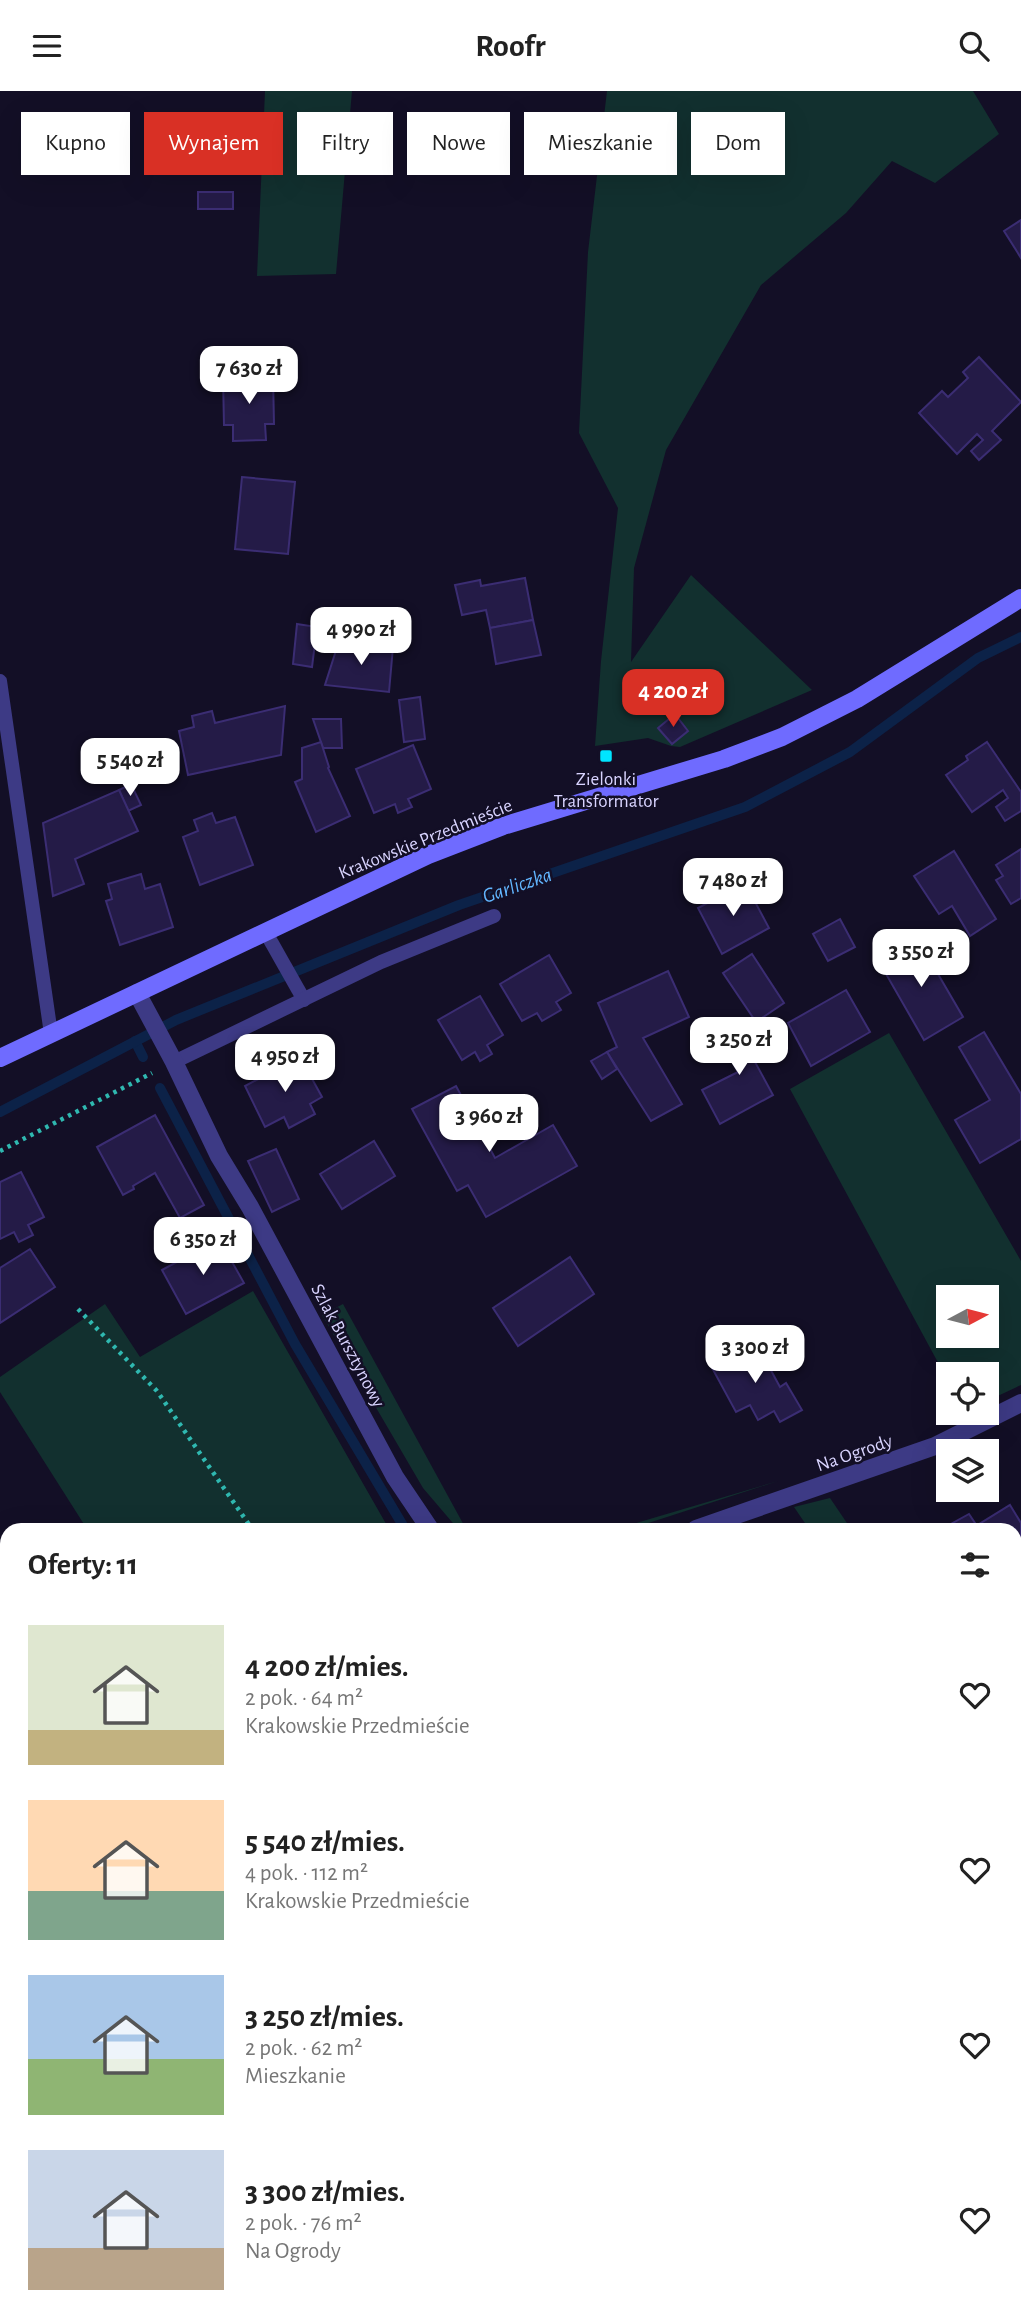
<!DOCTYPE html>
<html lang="pl">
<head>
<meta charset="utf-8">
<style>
	body { margin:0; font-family:"Alegreya Sans",sans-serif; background:#f6f6f6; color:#222; height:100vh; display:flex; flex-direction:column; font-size:26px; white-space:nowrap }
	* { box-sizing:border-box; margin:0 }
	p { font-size:23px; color:#767676 }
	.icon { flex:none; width:38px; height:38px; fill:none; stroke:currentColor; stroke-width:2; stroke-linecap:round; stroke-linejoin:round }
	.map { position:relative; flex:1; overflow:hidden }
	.details { position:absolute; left:0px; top:1432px; width:1022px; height:800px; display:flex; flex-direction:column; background:#fff; border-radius:21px 21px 0 0; box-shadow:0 7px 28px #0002 }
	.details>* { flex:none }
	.top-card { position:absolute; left:21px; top:21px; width:980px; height:63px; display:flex; gap:14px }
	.needle { width:46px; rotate:83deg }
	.controls { position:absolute; left:936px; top:1194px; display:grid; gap:14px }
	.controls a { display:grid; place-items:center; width:63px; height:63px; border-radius:0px; background:#fff; box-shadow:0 7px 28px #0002; font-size:35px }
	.price { position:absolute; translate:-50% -60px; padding:0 16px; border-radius:14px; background:#fff; color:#222; font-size:23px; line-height:46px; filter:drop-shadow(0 2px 4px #0008) }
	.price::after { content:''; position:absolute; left:50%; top:42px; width:21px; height:16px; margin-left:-10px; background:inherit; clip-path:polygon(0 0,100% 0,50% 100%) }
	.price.selected { background:#d93025; color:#fff }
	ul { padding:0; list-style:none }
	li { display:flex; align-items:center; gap:21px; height:175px; padding:0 28px }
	li span { display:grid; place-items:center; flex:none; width:196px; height:140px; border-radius:0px; color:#555 }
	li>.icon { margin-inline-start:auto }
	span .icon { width:84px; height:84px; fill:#fffc; stroke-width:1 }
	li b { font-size:30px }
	h2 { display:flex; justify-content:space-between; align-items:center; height:84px; padding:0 28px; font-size:30px }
	.chip { padding:0 24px; border-radius:0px; background:#fff; box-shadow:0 7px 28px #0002; font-size:24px; line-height:63px }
	.chip.selected { background:#d93025; color:#fff }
	header { display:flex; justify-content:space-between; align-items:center; height:91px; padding:0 28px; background:#fff; font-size:32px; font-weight:600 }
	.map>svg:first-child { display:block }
	.green { fill:#12302f; fill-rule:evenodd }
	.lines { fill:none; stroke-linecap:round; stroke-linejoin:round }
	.stream { stroke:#0c2248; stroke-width:10 }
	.building { fill:#241b47; stroke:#3b2d73; stroke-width:2 }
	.path { stroke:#2fb8b0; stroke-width:4.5; stroke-dasharray:3.5 5; stroke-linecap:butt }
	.service { stroke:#3d3a85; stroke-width:14 }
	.minor { stroke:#3d3a85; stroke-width:18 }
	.secondary { stroke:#6f6bff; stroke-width:18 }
	.poi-dot { fill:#00e5ff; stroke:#130f26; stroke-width:2.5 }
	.labels { text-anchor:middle; stroke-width:5; stroke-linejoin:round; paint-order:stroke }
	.poi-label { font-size:19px; fill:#d9d4ff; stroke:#130f26 }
	.street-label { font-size:19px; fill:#d9d4ff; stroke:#130f26 }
	.water-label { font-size:21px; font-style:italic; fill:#62b6ff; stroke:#130f26 }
</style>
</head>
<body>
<header><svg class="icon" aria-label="menu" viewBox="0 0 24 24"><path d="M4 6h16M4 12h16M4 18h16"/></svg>Roofr<svg class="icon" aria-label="search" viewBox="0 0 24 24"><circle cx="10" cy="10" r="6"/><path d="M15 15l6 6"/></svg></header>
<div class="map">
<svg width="1021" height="2230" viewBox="0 0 1021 2230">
	<rect width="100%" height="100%" fill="#130f26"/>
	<g class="green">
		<path d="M265 0H352L336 183 257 185Z"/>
		<path d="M607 0H973L999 43 935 92 892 70 846 122 761 194 666 359 634 477 631 571 691 484 812 599 680 656 671 655 648 647 595 655 601 570 618 417 579 342 588 161Z"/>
		<path d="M889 942 1021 1170V1294L987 1310V1283H948V1290L790 998ZM948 1206H987V1244H948Z"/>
		<path d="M253 1200 389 1438H87L0 1301V1286L105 1213 140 1266Z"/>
		<path d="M343 1213 466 1438H458L423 1397 322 1224Z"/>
		<path d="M778 1390 630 1438H616Z"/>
		<path d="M830 1407 851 1438H809L794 1416Z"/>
		<path d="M1015 1685 1021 1694V1763L1015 1754Z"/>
		<path d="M1021 2076V2230H841L836 2224H1015V2080Z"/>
		<path d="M0 2195 7 2204V2224H23L27 2230H0Z"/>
		<path d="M268 2224H429L433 2230H272Z"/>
	</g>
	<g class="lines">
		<g class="stream">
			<path d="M135 950 143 966"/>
			<path d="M160 997 295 1253 405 1438"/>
			<path d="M0 1021 176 929 459 814 745 716 850 661 978 567 1021 546"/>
			<path d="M941 2224 945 2230"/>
		</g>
	</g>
	<g class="building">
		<path d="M234 22 235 82H192V60L195 61V42H191L192 23Z"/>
		<rect x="198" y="101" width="35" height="17"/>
		<path d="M1021 129V167L1004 140Z"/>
		<path d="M979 266 1021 311 992 340 1001 349 979 369 971 360 983 349 977 343 957 363 919 322 942 300 948 306 968 287 963 281Z"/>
		<path d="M273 285 274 333H265L266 349 233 350V334H224L223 286Z"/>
		<path d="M242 386 295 391 288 463 235 458Z"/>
		<path d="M525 487 533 529 490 537 486 519 462 524 455 494 480 489 481 495Z"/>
		<path d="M533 529 541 564 496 573 490 537Z"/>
		<path d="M297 533 317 536 312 576 293 573Z"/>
		<path d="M339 550 393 556 389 601 325 594Z"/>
		<path d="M420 606 425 648 404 651 399 609Z"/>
		<path d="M285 615 281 664 188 684 179 640 194 636 192 625 212 620 215 632Z"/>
		<path d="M675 623 688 640 672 653 658 637Z"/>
		<path d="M313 628H341L342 657H323Z"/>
		<path d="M321 651 329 676 328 677 350 725 316 741 295 691 302 688V657Z"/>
		<path d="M987 651 1021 701V720L1005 730 996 716 1008 707 1003 699 972 721 946 684 968 669 966 665Z"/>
		<path d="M413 654 431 698 408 708 412 716 398 722 395 713 374 722 356 678Z"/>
		<path d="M131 693 141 714 128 720 119 699Z"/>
		<path d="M119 699 138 740 75 768 84 793 53 805 43 732Z"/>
		<path d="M212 722 216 732 235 726 253 774 200 794 183 746 198 740 194 729Z"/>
		<path d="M1021 758V807L1011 813 996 789 1003 785 996 774Z"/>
		<path d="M954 760 996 828 970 845 952 815 939 823 914 785Z"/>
		<path d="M141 783 145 798 160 793 173 836 120 854 106 810 112 808 108 793Z"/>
		<path d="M745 792 769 837 722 863 698 817Z"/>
		<path d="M840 828 855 856 828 870 813 843Z"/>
		<path d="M917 847 963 926 924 949 878 869Z"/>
		<path d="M752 863 784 912 756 931 723 882Z"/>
		<path d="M549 864 571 902 556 911 561 919 542 930 537 922 522 930 500 893Z"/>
		<path d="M668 880 689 926 643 947 682 1013 651 1030 607 961 617 956 598 912Z"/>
		<path d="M846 899 870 941 811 975 788 932Z"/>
		<path d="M480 905 503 944 487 954 492 963 480 970 475 961 462 969 438 929Z"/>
		<path d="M747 932 765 966 755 971 773 1004 720 1033 702 999 738 981 719 947Z"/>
		<path d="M984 941 1021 1003V1048L980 1072 955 1029 990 1009 959 956Z"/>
		<path d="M607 961 617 978 602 988 591 970Z"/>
		<path d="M300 966 322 1006 310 1013 315 1023 289 1037 284 1026 265 1036 245 995Z"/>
		<path d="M456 995 495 1067 553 1034 577 1075 486 1126 468 1094 457 1100 412 1018Z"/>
		<path d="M155 1024 204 1114 180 1127 155 1082 133 1095 134 1098 123 1104 97 1056Z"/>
		<path d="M374 1050 395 1085 342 1118 320 1083Z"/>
		<path d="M276 1058 299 1108 272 1121 248 1070Z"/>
		<path d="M21 1081 44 1126 28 1134 33 1144 19 1151 14 1141 0 1148V1091Z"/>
		<path d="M219 1148 244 1192 186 1223 162 1179Z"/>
		<path d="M30 1158 55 1196 0 1232V1177Z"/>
		<path d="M570 1166 594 1203 518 1255 493 1217Z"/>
		<path d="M755 1250 780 1296 786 1292 802 1319 780 1331 774 1320 758 1329 750 1314 736 1321 711 1275Z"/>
		<path d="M1010 1414 1021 1432V1474L1015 1477V1438H979L976 1435Z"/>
		<path d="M969 1423 979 1438H953L951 1433Z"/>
		<path d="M1021 1595V1615L1015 1607V1598Z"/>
		<path d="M7 1793V1857L0 1847V1798Z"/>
		<path d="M0 1968 7 1976V1997L0 2003Z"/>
		<path d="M4 2063 7 2067V2094L0 2099V2066Z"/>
		<path d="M165 2224H224L228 2230H170Z"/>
	</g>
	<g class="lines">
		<g class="path">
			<path d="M0 1060 152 982"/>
			<path d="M78 1218 157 1300 252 1438"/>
		</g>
		<g class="service">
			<path d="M0 590 51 943"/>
			<path d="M265 840 304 909"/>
			<path d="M174 971 381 871 494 825"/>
			<path d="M0 1725 7 1735"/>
			<path d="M369 2224 373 2230"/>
		</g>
		<g class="minor">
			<path d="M137 902 174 971 219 1065 250 1116 395 1386 430 1438"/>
			<path d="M696 1438 935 1355 1021 1312"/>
			<path d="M0 1676 7 1671"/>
		</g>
		<path class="secondary" d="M0 967 428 764 503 735 724 668 782 646 857 608 1021 507"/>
	</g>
	<rect class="poi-dot" x="599" y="658" width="14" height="14" rx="3.5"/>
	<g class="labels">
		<g class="poi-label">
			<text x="606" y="694">Zielonki<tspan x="606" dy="22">Transformator</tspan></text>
		</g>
		<g class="street-label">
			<text transform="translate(425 747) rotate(-22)" y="7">Krakowskie Przedmieście</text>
			<text transform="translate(349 1254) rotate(62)" y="7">Szlak Bursztynowy</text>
			<text transform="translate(854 1361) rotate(-19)" y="7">Na Ogrody</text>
		</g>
		<g class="water-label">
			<text transform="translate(517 794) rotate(-19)" y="7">Garliczka</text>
		</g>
	</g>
</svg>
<div class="controls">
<a><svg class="needle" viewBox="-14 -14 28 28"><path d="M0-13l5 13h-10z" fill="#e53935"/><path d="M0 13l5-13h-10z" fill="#767676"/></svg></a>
<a><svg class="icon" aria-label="locate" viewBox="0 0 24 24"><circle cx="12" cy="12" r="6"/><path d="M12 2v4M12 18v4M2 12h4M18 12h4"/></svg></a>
<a><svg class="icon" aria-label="layers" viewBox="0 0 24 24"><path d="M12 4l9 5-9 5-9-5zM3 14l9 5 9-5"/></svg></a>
</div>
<b class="price" style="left:249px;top:315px">7 630 zł</b>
<b class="price" style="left:361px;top:576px">4 990 zł</b>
<b class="price selected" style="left:673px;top:638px">4 200 zł</b>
<b class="price" style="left:130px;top:707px">5 540 zł</b>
<b class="price" style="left:733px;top:827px">7 480 zł</b>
<b class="price" style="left:921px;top:898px">3 550 zł</b>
<b class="price" style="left:739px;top:986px">3 250 zł</b>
<b class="price" style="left:285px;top:1003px">4 950 zł</b>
<b class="price" style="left:489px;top:1063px">3 960 zł</b>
<b class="price" style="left:203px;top:1186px">6 350 zł</b>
<b class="price" style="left:755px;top:1294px">3 300 zł</b>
<div class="top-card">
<a class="chip">Kupno</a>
<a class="chip selected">Wynajem</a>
<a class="chip">Filtry</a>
<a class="chip">Nowe</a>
<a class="chip">Mieszkanie</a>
<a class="chip">Dom</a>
</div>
<section class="details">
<h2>Oferty: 11<svg class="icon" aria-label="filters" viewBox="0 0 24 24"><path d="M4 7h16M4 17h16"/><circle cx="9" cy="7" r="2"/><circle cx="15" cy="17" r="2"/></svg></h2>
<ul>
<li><span style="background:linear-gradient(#dfe7d0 75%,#c2b280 0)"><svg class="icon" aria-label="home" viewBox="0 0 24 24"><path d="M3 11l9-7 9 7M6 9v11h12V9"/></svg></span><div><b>4 200 zł/mies.</b><p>2 pok. · 64 m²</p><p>Krakowskie Przedmieście</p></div><svg class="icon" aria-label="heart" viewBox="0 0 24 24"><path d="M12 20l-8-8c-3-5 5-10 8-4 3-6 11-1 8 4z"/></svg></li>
<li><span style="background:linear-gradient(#ffd9b3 65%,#7fa58c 0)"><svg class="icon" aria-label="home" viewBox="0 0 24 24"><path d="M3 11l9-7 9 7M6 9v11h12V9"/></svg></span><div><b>5 540 zł/mies.</b><p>4 pok. · 112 m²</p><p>Krakowskie Przedmieście</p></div><svg class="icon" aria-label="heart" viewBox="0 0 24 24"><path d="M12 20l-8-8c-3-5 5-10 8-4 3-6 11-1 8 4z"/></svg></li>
<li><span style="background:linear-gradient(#a9c7e8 60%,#8fb573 0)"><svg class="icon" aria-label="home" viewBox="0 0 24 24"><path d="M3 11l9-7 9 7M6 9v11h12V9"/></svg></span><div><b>3 250 zł/mies.</b><p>2 pok. · 62 m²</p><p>Mieszkanie</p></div><svg class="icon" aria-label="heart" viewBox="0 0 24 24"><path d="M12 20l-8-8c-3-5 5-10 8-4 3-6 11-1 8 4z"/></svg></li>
<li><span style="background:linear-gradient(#c9d6e8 70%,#b9a48a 0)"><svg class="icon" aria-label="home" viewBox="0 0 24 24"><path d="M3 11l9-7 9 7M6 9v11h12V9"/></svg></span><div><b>3 300 zł/mies.</b><p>2 pok. · 76 m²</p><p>Na Ogrody</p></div><svg class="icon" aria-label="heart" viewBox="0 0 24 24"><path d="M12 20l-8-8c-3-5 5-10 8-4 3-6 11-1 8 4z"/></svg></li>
</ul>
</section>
</div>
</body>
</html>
